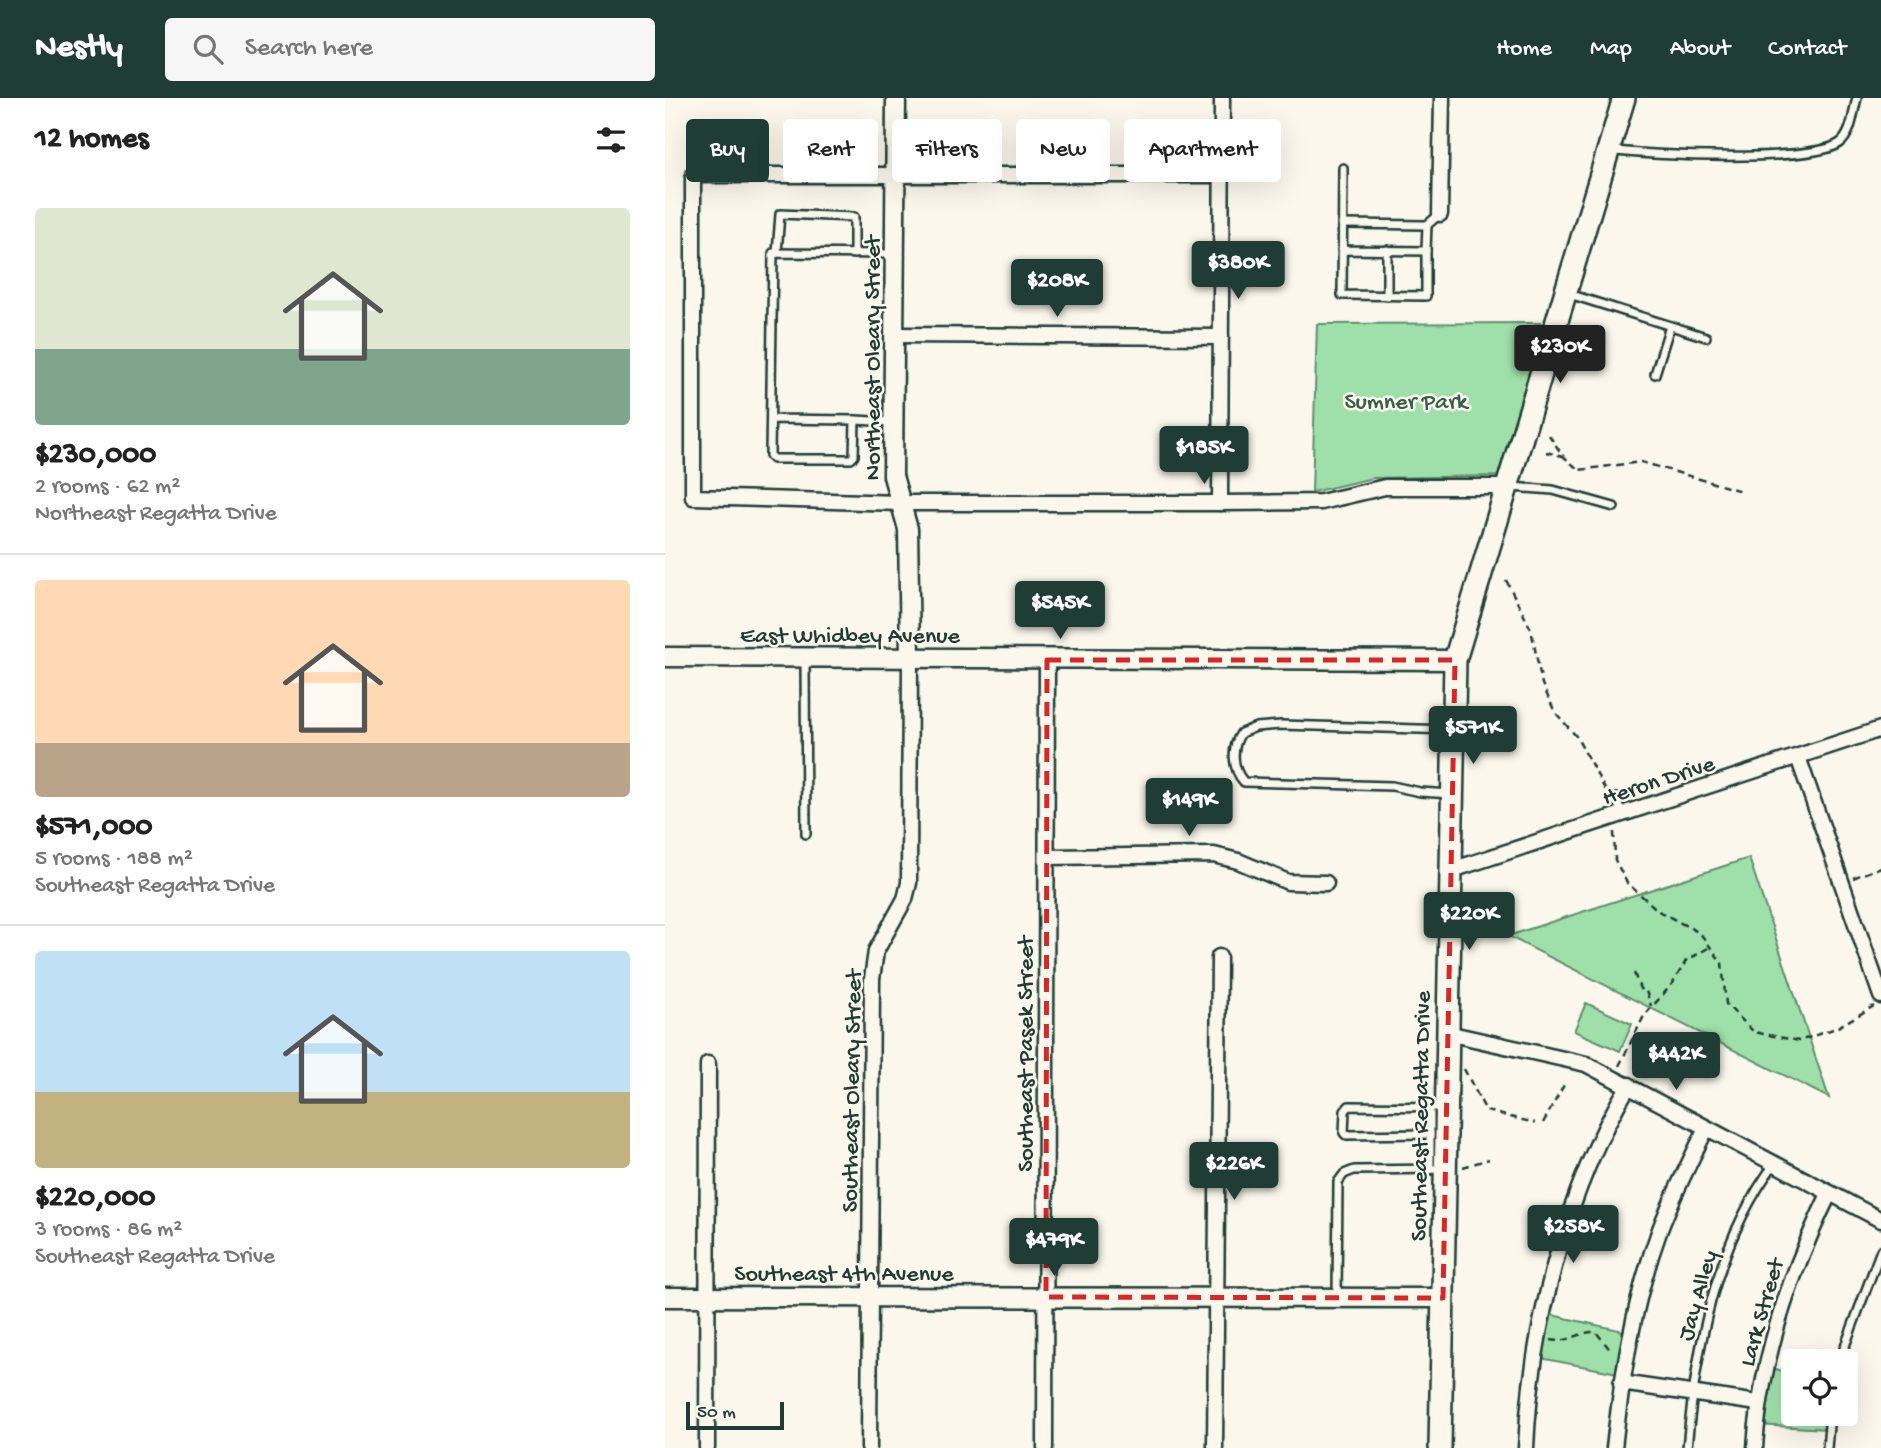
<!DOCTYPE html>
<html lang="en">
<head>
<meta charset="utf-8">
<style>
	body { margin:0; font-family:"Gochi Hand",sans-serif; background:#f6f6f6; color:#222; height:100vh; display:flex; flex-direction:column; font-size:26px; white-space:nowrap }
	* { box-sizing:border-box; margin:0 }
	p { font-size:23px; color:#767676 }
	.icon { flex:none; width:38px; height:38px; fill:none; stroke:currentColor; stroke-width:2; stroke-linecap:round; stroke-linejoin:round }
	.map { position:relative; flex:1; overflow:hidden }
	.panel { display:flex; flex-direction:column; background:#fff; width:665px }
	.panel>* { flex:none }
	.hud { position:absolute; left:21px; top:21px; width:665px; height:63px; display:flex; gap:14px }
	.fabs { position:absolute; left:1116px; top:1251px; display:grid; gap:14px }
	.fabs a { display:grid; place-items:center; width:77px; height:77px; border-radius:7px; background:#fff; box-shadow:0 7px 28px #0002; font-size:35px }
	.scale { position:absolute; left:21px; bottom:18px; width:98px; box-sizing:border-box; padding-left:7px; border:4px solid #1f3d34; border-top:0; font-size:19px; line-height:24px; white-space:nowrap; color:#1f3d34; -webkit-text-stroke:5px #fbf7ec; paint-order:stroke }
	.price { position:absolute; translate:-50% -60px; padding:0 16px; border-radius:7px; background:#1f3d34; color:#fff; font-size:23px; line-height:46px; filter:drop-shadow(0 2px 4px #0008) }
	.price::after { content:''; position:absolute; left:50%; top:42px; width:21px; height:16px; margin-left:-10px; background:inherit; clip-path:polygon(0 0,100% 0,50% 100%) }
	.price.on { background:#222; color:#fff }
	ul { padding:0; list-style:none }
	li { display:grid; align-content:center; gap:14px; height:371px; padding:0 35px }
	li+li { border-top:2px solid #e0e0e0 }
	li span { display:grid; place-items:center; height:217px; border-radius:7px; color:#555 }
	li>.icon { margin-inline-start:auto }
	span .icon { width:126px; height:126px; fill:#fffc; stroke-width:1 }
	li b { font-size:30px }
	h2 { display:flex; justify-content:space-between; align-items:center; height:84px; padding:0 35px; font-size:30px }
	.chip { padding:0 24px; border-radius:7px; background:#fff; box-shadow:0 7px 28px #0002; font-size:24px; line-height:63px }
	.chip.on { background:#1f3d34; color:#fff }
	header { display:flex; align-items:center; gap:42px; box-sizing:border-box; height:98px; padding:0 35px; background:#1f3d34; color:#fff }
	header strong { font-size:33px }
	nav { display:flex; gap:38px; margin-inline-start:auto; font-size:24px }
	.search { width:490px; height:63px; background:#f6f6f6; display:flex; align-items:center; gap:18px; box-sizing:border-box; padding:0 24px; border-radius:7px; color:#767676; font-size:26px }
	main { display:flex; flex:1; min-height:0 }
	.map>svg:first-child { display:block }
	.green { fill:#9fe0aa; stroke:#5f8e6f; stroke-width:2 }
	.lines { fill:none; stroke-linecap:round; stroke-linejoin:round }
	.service-casing { stroke:#1f3d34; stroke-width:12 }
	.minor-casing { stroke:#1f3d34; stroke-width:19 }
	.tertiary-casing { stroke:#1f3d34; stroke-width:23 }
	.secondary-casing { stroke:#1f3d34; stroke-width:26 }
	.path { stroke:#1f3d34; stroke-width:2.5; stroke-dasharray:7 5; stroke-linecap:butt }
	.service { stroke:#fbf7ec; stroke-width:7 }
	.minor { stroke:#fbf7ec; stroke-width:14 }
	.tertiary { stroke:#fbf7ec; stroke-width:18 }
	.secondary { stroke:#fbf7ec; stroke-width:21 }
	.marked { fill:none; stroke:#d62828; stroke-width:5; stroke-dasharray:14 9; stroke-linejoin:round }
	.labels { text-anchor:middle; stroke-width:5; stroke-linejoin:round; paint-order:stroke }
	.street-label { font-size:24px; fill:#1f3d34; stroke:#fbf7ec }
	.park-label { font-size:24px; fill:#395e4c; stroke:#fbf7ec }
</style>
</head>
<body>
<header>
<strong>Nestly</strong>
<div class="search"><svg class="icon" aria-label="search" viewBox="0 0 24 24"><circle cx="10" cy="10" r="6"/><path d="M15 15l6 6"/></svg>Search here</div>
<nav><a>Home</a><a>Map</a><a>About</a><a>Contact</a></nav>
</header>
<main>
<section class="panel">
<h2>12 homes<svg class="icon" aria-label="filters" viewBox="0 0 24 24"><path d="M4 7h16M4 17h16"/><circle cx="9" cy="7" r="2"/><circle cx="15" cy="17" r="2"/></svg></h2>
<ul>
<li><span style="background:linear-gradient(#dfe7d0 65%,#7fa58c 0)"><svg class="icon" aria-label="home" viewBox="0 0 24 24"><path d="M3 11l9-7 9 7M6 9v11h12V9"/></svg></span><div><b>$230,000</b><p>2 rooms · 62 m²</p><p>Northeast Regatta Drive</p></div></li>
<li><span style="background:linear-gradient(#ffd9b3 75%,#b9a48a 0)"><svg class="icon" aria-label="home" viewBox="0 0 24 24"><path d="M3 11l9-7 9 7M6 9v11h12V9"/></svg></span><div><b>$571,000</b><p>5 rooms · 188 m²</p><p>Southeast Regatta Drive</p></div></li>
<li><span style="background:linear-gradient(#bfe0f5 65%,#c2b280 0)"><svg class="icon" aria-label="home" viewBox="0 0 24 24"><path d="M3 11l9-7 9 7M6 9v11h12V9"/></svg></span><div><b>$220,000</b><p>3 rooms · 86 m²</p><p>Southeast Regatta Drive</p></div></li>
</ul>
</section>
<div class="map">
<svg width="1216" height="1350" viewBox="0 0 1216 1350">
	<rect width="100%" height="100%" fill="#fbf7ec"/>
	<filter id="ink" filterUnits="userSpaceOnUse"><feTurbulence type="fractalNoise" baseFrequency=".0143" numOctaves="2"/><feDisplacementMap in="SourceGraphic" scale="14" xChannelSelector="R" yChannelSelector="G"/><feConvolveMatrix kernelMatrix="1 2 1 2 8 2 1 2 1" color-interpolation-filters="sRGB"/></filter>
	<g filter="url(#ink)">
		<g class="green">
			<path d="M879 225 833 378 708 380 647 394 652 226Z"/>
			<path d="M1084 760 1164 1000 843 838Z"/>
			<path d="M921 905 967 926 955 953 909 933Z"/>
			<path d="M878 1215 967 1235 958 1276 870 1259Z"/>
			<path d="M1103 1269 1129 1276V1316H1165L1162 1331 1092 1327Z"/>
		</g>
		<g class="lines">
			<defs>
				<g id="service">
					<path d="M945 52C983 58 1147 65 1175 45 1187 36 1188 14 1192 0"/>
					<path d="M677 126 762 127 775 116"/>
					<path d="M677 152 761 153V198L677 197 678 70"/>
					<path d="M761 153 762 127"/>
					<path d="M112 155 115 116 189 119V156"/>
					<path d="M901 195 1041 239"/>
					<path d="M722 198V152"/>
					<path d="M990 276 1005 228"/>
					<path d="M106 321 190 322 189 358 186 361H108L105 358 108 155 229 156"/>
					<path d="M190 322 228 324"/>
					<path d="M846 389 888 392 949 409"/>
					<path d="M140 561 141 736"/>
					<path d="M786 696 755 694 727 688 579 684C567 671 566 650 576 635L591 629 616 627 787 632"/>
					<path d="M951 700 957 716"/>
					<path d="M765 1009V1072"/>
					<path d="M765 1036 681 1037 679 1035 680 1013 684 1008 780 1009"/>
					<path d="M672 1199 673 1084 679 1076 689 1072 779 1071"/>
					<path d="M1174 1264 1216 1152"/>
					<path d="M1022 1350C1031 1251 1049 1147 1110 1065"/>
					<path d="M1162 1350 1165 1316"/>
				</g>
				<g id="minor">
					<path d="M556 77H28V399L235 405H555L656 404 720 389H842"/>
					<path d="M775 116 777 0"/>
					<path d="M229 237 556 239"/>
					<path d="M555 405 557 0"/>
					<path d="M1133 659 1216 898"/>
					<path d="M382 759 549 757 573 763 623 784 661 785"/>
					<path d="M784 773 1216 631"/>
					<path d="M782 935 921 966 1216 1122"/>
					<path d="M956 1285 1093 1305"/>
					<path d="M42 1350 43 966"/>
					<path d="M204 1350 207 881 211 853 240 801 244 785 245 560"/>
					<path d="M380 1350 382 562"/>
					<path d="M550 1350 554 859"/>
					<path d="M861 1350C866 1230 901 1090 964 987"/>
					<path d="M949 1350C957 1277 969 1203 994 1134 1007 1099 1024 1065 1041 1031"/>
					<path d="M1090 1350C1095 1263 1126 1174 1164 1096"/>
				</g>
				<g id="tertiary">
					<path d="M231 0 228 378 243 431 245 560"/>
					<path d="M0 559 790 562"/>
					<path d="M0 1199 778 1200"/>
				</g>
				<path id="secondary" d="M775 1350 790 562 959 0"/>
			</defs>
			<use href="#service" class="service-casing"/>
			<use href="#minor" class="minor-casing"/>
			<use href="#tertiary" class="tertiary-casing"/>
			<use href="#secondary" class="secondary-casing"/>
			<g class="path">
				<path d="M884 337 898 358 914 372 976 364 1076 393"/>
				<path d="M881 354 898 358"/>
				<path d="M841 482 866 531 877 586 890 614 911 638 942 695"/>
				<path d="M949 734 950 762 962 785 995 814 1035 835 1057 865 1061 906 1089 934 1134 943 1171 930 1209 908"/>
				<path d="M1188 780 1216 769"/>
				<path d="M969 875 975 891 981 893 986 908"/>
				<path d="M954 968 979 918 1008 885 1021 863 1043 850"/>
				<path d="M799 971 821 1013 870 1025"/>
				<path d="M878 1025 899 987"/>
				<path d="M798 1069 824 1061"/>
				<path d="M886 1242C904 1246 914 1233 931 1234L947 1254"/>
			</g>
			<use href="#service" class="service"/>
			<use href="#minor" class="minor"/>
			<use href="#tertiary" class="tertiary"/>
			<use href="#secondary" class="secondary"/>
		</g>
	</g>
	<path class="marked" d="M382 562H790L778 1200 381 1199Z"/>
	<g class="labels">
		<g class="street-label">
			<text transform="translate(206 260) rotate(-90)" y="8">Northeast Oleary Street</text>
			<text x="185" y="544">East Whidbey Avenue</text>
			<text transform="translate(993 681) rotate(-18)" y="8">Heron Drive</text>
			<text transform="translate(359 956) rotate(-90)" y="8">Southeast Pasek Street</text>
			<text transform="translate(185 993) rotate(-89)" y="8">Southeast Oleary Street</text>
			<text transform="translate(754 1018) rotate(-89)" y="8">Southeast Regatta Drive</text>
			<text x="179" y="1182">Southeast 4th Avenue</text>
			<text transform="translate(1031 1197) rotate(-74)" y="8">Jay Alley</text>
			<text transform="translate(1095 1214) rotate(-74)" y="8">Lark Street</text>
		</g>
		<g class="park-label">
			<text x="741" y="310">Sumner Park</text>
		</g>
	</g>
</svg>
<div class="fabs">
<a><svg class="icon" aria-label="locate" viewBox="0 0 24 24"><circle cx="12" cy="12" r="6"/><path d="M12 2v4M12 18v4M2 12h4M18 12h4"/></svg></a>
</div>
<div class="scale">50 m</div>
<b class="price" style="left:573px;top:203px">$380K</b>
<b class="price" style="left:392px;top:221px">$208K</b>
<b class="price on" style="left:895px;top:287px">$230K</b>
<b class="price" style="left:539px;top:388px">$185K</b>
<b class="price" style="left:395px;top:543px">$545K</b>
<b class="price" style="left:808px;top:668px">$571K</b>
<b class="price" style="left:524px;top:740px">$149K</b>
<b class="price" style="left:804px;top:854px">$220K</b>
<b class="price" style="left:1011px;top:994px">$442K</b>
<b class="price" style="left:569px;top:1104px">$226K</b>
<b class="price" style="left:908px;top:1167px">$258K</b>
<b class="price" style="left:389px;top:1180px">$479K</b>
<div class="hud">
<a class="chip on">Buy</a>
<a class="chip">Rent</a>
<a class="chip">Filters</a>
<a class="chip">New</a>
<a class="chip">Apartment</a>
</div>
</div>
</main>
</body>
</html>
